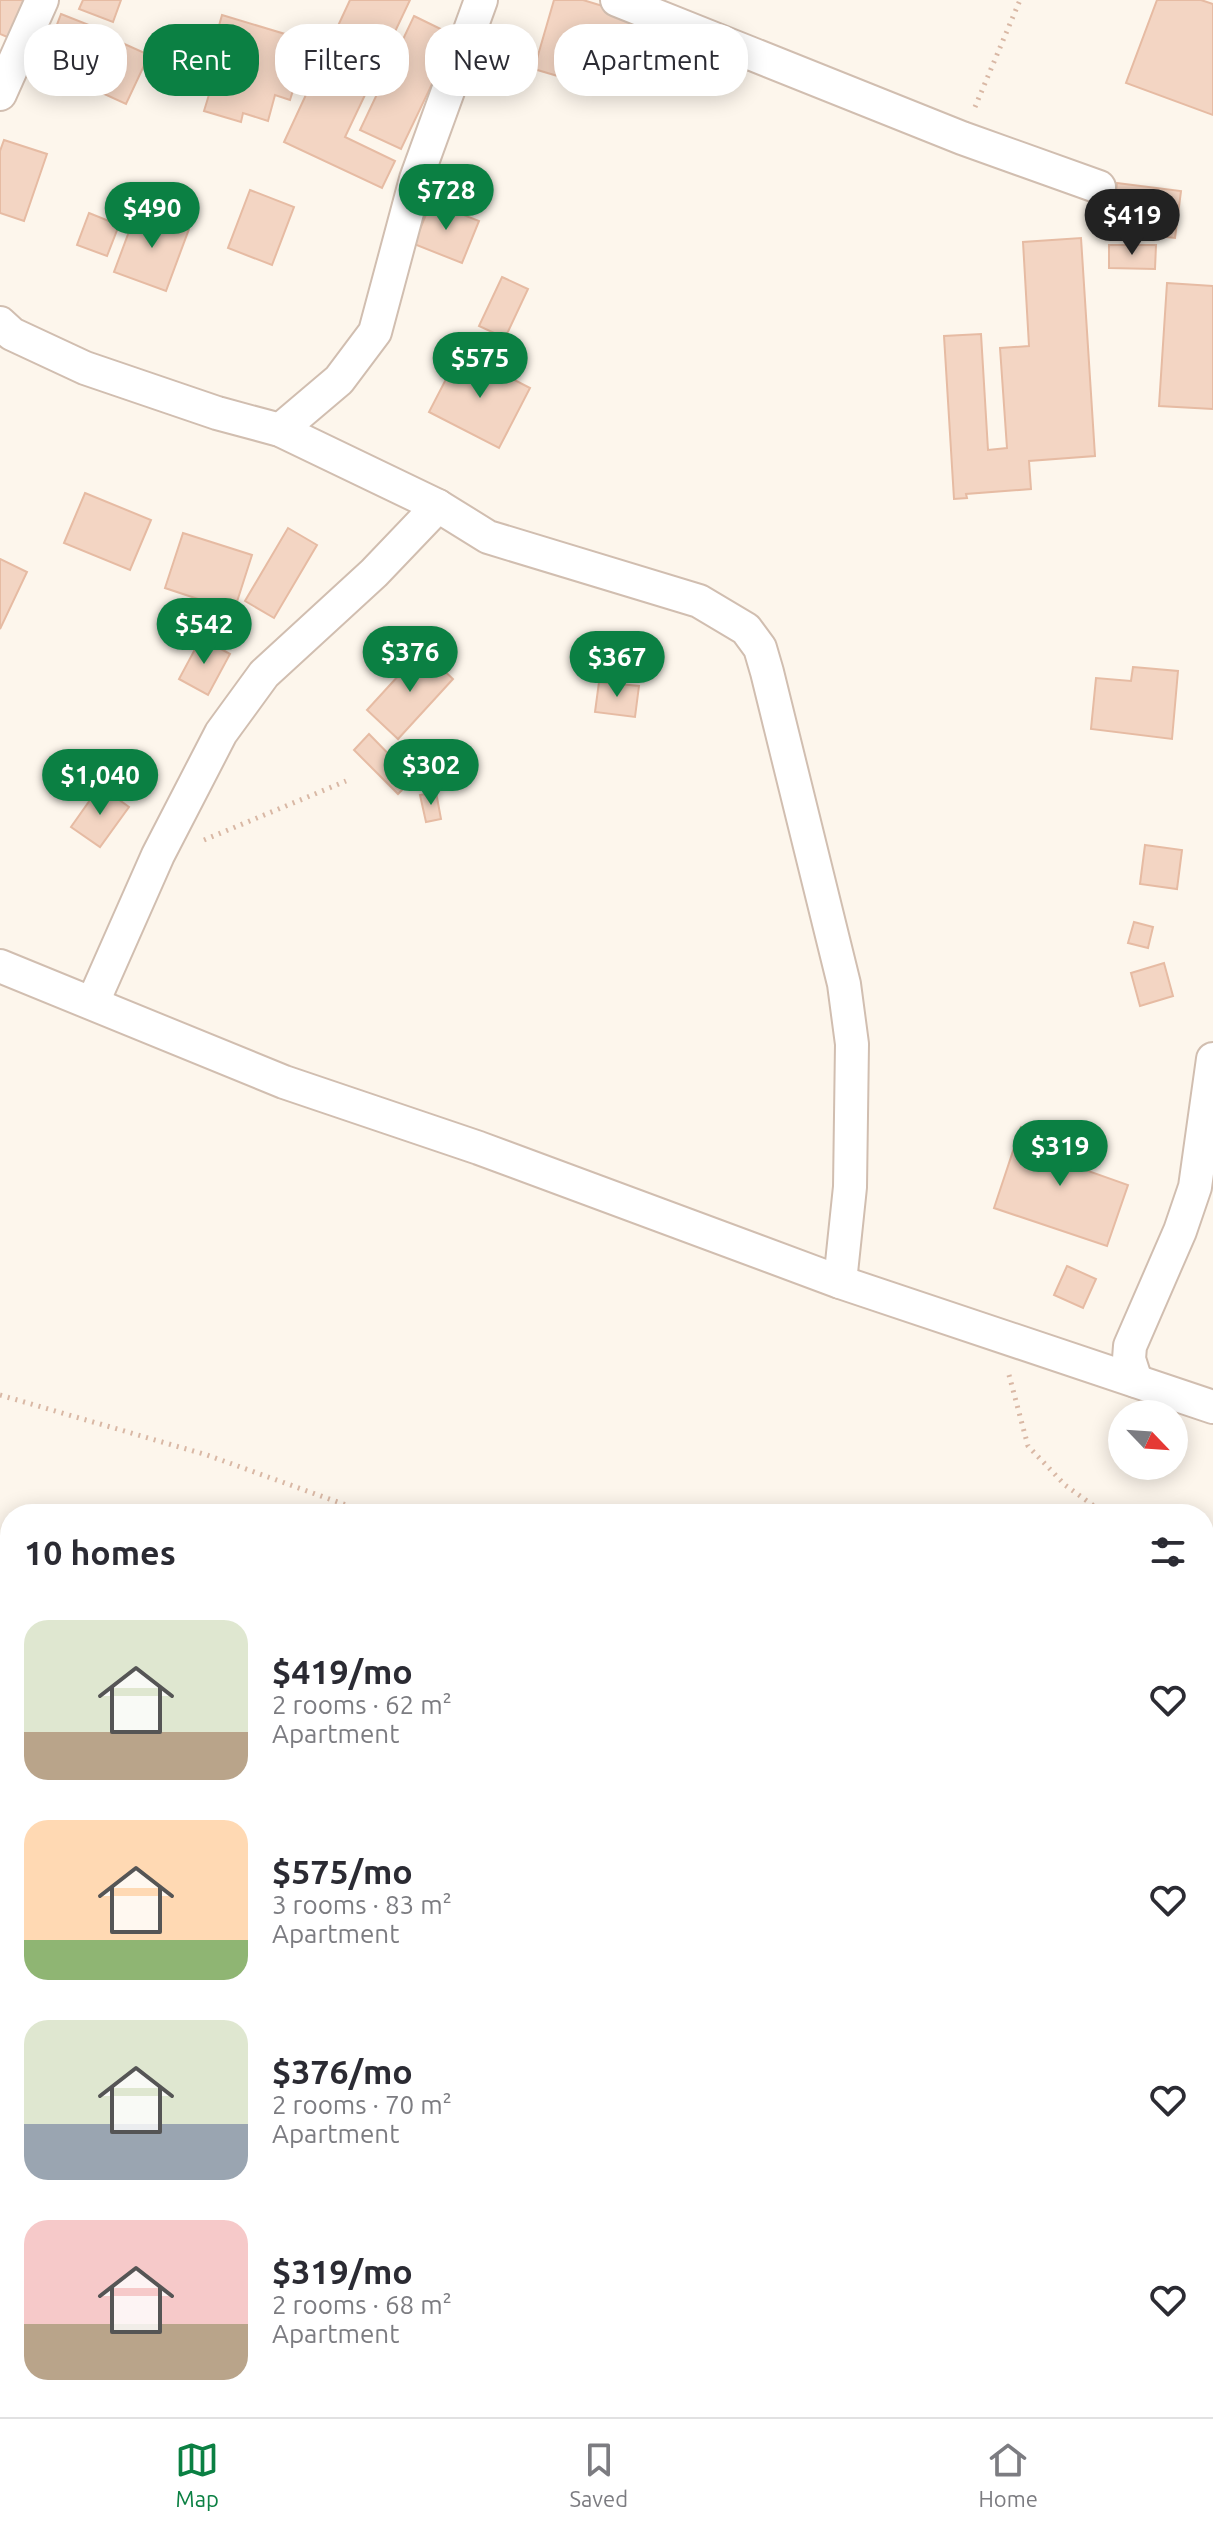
<!DOCTYPE html>
<html lang="en">
<head>
<meta charset="utf-8">
<style>
	body { margin:0; font-family:Ubuntu,sans-serif; background:#f7f7f7; color:#2b2b33; height:100vh; display:flex; flex-direction:column; font-size:30px; white-space:nowrap }
	* { box-sizing:border-box; margin:0 }
	p { font-size:26px; color:#7c7c81 }
	.icon { flex:none; width:44px; height:44px; fill:none; stroke:currentColor; stroke-width:2; stroke-linecap:round; stroke-linejoin:round }
	.map { position:relative; flex:1; overflow:hidden }
	.drawer { position:absolute; left:0px; top:1504px; width:1214px; height:914px; display:flex; flex-direction:column; background:#fff; border-radius:32px 32px 0 0; box-shadow:0 4px 20px #0003 }
	.drawer>* { flex:none }
	.guide { position:absolute; left:24px; top:24px; width:800px; height:72px; display:flex; gap:16px }
	.needle { width:52px; rotate:115deg }
	.controls { position:absolute; left:1108px; top:1400px; display:grid; gap:16px }
	.controls a { display:grid; place-items:center; width:80px; height:80px; border-radius:50%; background:#fff; box-shadow:0 4px 20px #0003; font-size:40px }
	.price { position:absolute; translate:-50% -68px; padding:0 18px; border-radius:28px; background:#0b8043; color:#fff; font-size:26px; line-height:52px; filter:drop-shadow(0 2px 4px #0008) }
	.price::after { content:''; position:absolute; left:50%; top:48px; width:24px; height:18px; margin-left:-12px; background:inherit; clip-path:polygon(0 0,100% 0,50% 100%) }
	.price.on { background:#222; color:#fff }
	ul { padding:0; list-style:none }
	li { display:flex; align-items:center; gap:24px; height:200px; padding:0 24px }
	li span { display:grid; place-items:center; flex:none; width:224px; height:160px; border-radius:24px; color:#555 }
	li>.icon { margin-inline-start:auto }
	span .icon { width:96px; height:96px; fill:#fffc; stroke-width:1 }
	li b { font-size:34px }
	h2 { display:flex; justify-content:space-between; align-items:center; height:96px; padding:0 24px; font-size:34px }
	.chip { padding:0 28px; border-radius:32px; background:#fff; box-shadow:0 4px 20px #0003; font-size:28px; line-height:72px }
	.chip.on { background:#0b8043; color:#fff }
	.dock { display:flex; justify-content:space-around; align-items:center; height:112px; border-top:2px solid #e1e1e2; background:#fff; font-size:22px; color:#7c7c81 }
	.dock a { display:grid; justify-items:center; gap:4px }
	.dock .on { color:#0b8043 }
	.map>svg:first-child { display:block }
	.building { fill:#f3d5c3; stroke:#e6bba3; stroke-width:2 }
	.lines { fill:none; stroke-linecap:round; stroke-linejoin:round }
	.minor-casing { stroke:#d1beb0; stroke-width:36 }
	.path { stroke:#d9b8a5; stroke-width:5; stroke-dasharray:2 6; stroke-linecap:butt }
	.minor { stroke:#fff; stroke-width:32 }
</style>
</head>
<body>
<div class="map">
<svg width="1213" height="2417" viewBox="0 0 1213 2417">
	<rect width="100%" height="100%" fill="#fdf6ec"/>
	<g class="building">
		<path d="M0 0H30L12 39 0 34Z"/>
		<path d="M83 0H121L113 22 79 9Z"/>
		<path d="M350 0H410L345 137 395 161 382 188 284 142Z"/>
		<path d="M554 0H583L652 21 634 85 609 77 605 90 534 69Z"/>
		<path d="M1157 0H1201L1213 4V115L1126 83Z"/>
		<path d="M61 14 89 25 74 62 47 51Z"/>
		<path d="M222 15 295 37 288 60 301 65 290 100 275 95 268 121 243 113 241 122 204 111 215 75 206 72Z"/>
		<path d="M414 16 455 36 401 149 360 130Z"/>
		<path d="M100 33 149 55 126 104 78 82Z"/>
		<path d="M4 140 47 154 24 221 0 213V151Z"/>
		<path d="M1117 183 1181 191 1175 238 1111 231Z"/>
		<path d="M250 190 294 207 272 265 228 248Z"/>
		<path d="M431 202 479 221 462 263 414 244Z"/>
		<path d="M137 210 189 229 166 291 114 272Z"/>
		<path d="M89 213 119 225 107 256 77 245Z"/>
		<path d="M1081 238 1095 456 1029 461 1031 489 966 494 967 498 954 499 944 336 981 334 988 450 1007 448 1000 348 1029 346 1023 242Z"/>
		<path d="M1109 245H1156L1155 269 1109 268Z"/>
		<path d="M502 277 528 289 505 338 479 326Z"/>
		<path d="M1167 283 1213 286V409L1159 406Z"/>
		<path d="M460 352 530 388 499 448 429 412Z"/>
		<path d="M85 493 151 520 130 570 64 543Z"/>
		<path d="M288 528 317 545 274 618 245 601Z"/>
		<path d="M183 533 252 555 234 611 165 588Z"/>
		<path d="M0 559 27 572 0 629Z"/>
		<path d="M201 638 230 654 208 695 179 679Z"/>
		<path d="M422 650 453 679 398 739 367 710Z"/>
		<path d="M1133 667 1178 671 1172 739 1091 729 1096 678 1131 681Z"/>
		<path d="M599 682 639 686 635 717 595 712Z"/>
		<path d="M369 734 413 779 398 794 354 750Z"/>
		<path d="M100 786 129 807 100 847 71 827Z"/>
		<path d="M436 792 441 819 426 822 420 795Z"/>
		<path d="M1145 845 1182 850 1177 889 1140 884Z"/>
		<path d="M1134 922 1153 927 1148 948 1128 943Z"/>
		<path d="M1164 963 1173 996 1140 1006 1131 973Z"/>
		<path d="M1021 1127 1094 1152 1088 1171 1128 1185 1107 1246 994 1208Z"/>
		<path d="M1067 1266 1096 1279 1083 1308 1054 1295Z"/>
	</g>
	<g class="lines">
		<defs>
			<g id="minor">
				<path d="M617 0 962 138 1099 187"/>
				<path d="M0 94 42 0"/>
				<path d="M0 323 12 334 85 368 217 413 280 430 438 506 488 537 699 601 746 629 760 648 767 672 844 984 852 1044 850 1187 840 1282"/>
				<path d="M280 430 339 380 375 332 416 179 481 0"/>
				<path d="M0 966 284 1082 479 1148 840 1282 1213 1407"/>
				<path d="M93 1002 158 855 221 733 264 674 374 573 438 506"/>
				<path d="M1136 1381 1129 1359 1130 1346 1180 1231 1195 1187 1213 1059"/>
			</g>
		</defs>
		<use href="#minor" class="minor-casing"/>
		<g class="path">
			<path d="M975 107 1020 0"/>
			<path d="M204 840 346 781"/>
			<path d="M1009 1375 1028 1446 1065 1485 1105 1514"/>
			<path d="M0 1395 207 1455 371 1514"/>
			<path d="M1204 1614 1213 1622"/>
			<path d="M1204 2256 1213 2245"/>
			<path d="M0 2290 10 2292"/>
			<path d="M210 2408 216 2417"/>
			<path d="M1112 2408 1117 2417"/>
			<path d="M693 2417 699 2408"/>
			<path d="M1157 2417 1159 2408"/>
		</g>
		<use href="#minor" class="minor"/>
	</g>
</svg>
<div class="controls">
<a><svg class="needle" viewBox="-14 -14 28 28"><path d="M0-13l5 13h-10z" fill="#e53935"/><path d="M0 13l5-13h-10z" fill="#7c7c81"/></svg></a>
</div>
<b class="price" style="left:446px;top:232px">$728</b>
<b class="price" style="left:152px;top:250px">$490</b>
<b class="price on" style="left:1132px;top:257px">$419</b>
<b class="price" style="left:480px;top:400px">$575</b>
<b class="price" style="left:204px;top:666px">$542</b>
<b class="price" style="left:410px;top:694px">$376</b>
<b class="price" style="left:617px;top:699px">$367</b>
<b class="price" style="left:431px;top:807px">$302</b>
<b class="price" style="left:100px;top:817px">$1,040</b>
<b class="price" style="left:1060px;top:1188px">$319</b>
<div class="guide">
<a class="chip">Buy</a>
<a class="chip on">Rent</a>
<a class="chip">Filters</a>
<a class="chip">New</a>
<a class="chip">Apartment</a>
</div>
<section class="drawer">
<h2>10 homes<svg class="icon" aria-label="filters" viewBox="0 0 24 24"><path d="M4 7h16M4 17h16"/><circle cx="9" cy="7" r="2"/><circle cx="15" cy="17" r="2"/></svg></h2>
<ul>
<li><span style="background:linear-gradient(#dfe7d0 70%,#b9a48a 0)"><svg class="icon" aria-label="home" viewBox="0 0 24 24"><path d="M3 11l9-7 9 7M6 9v11h12V9"/></svg></span><div><b>$419/mo</b><p>2 rooms · 62 m²</p><p>Apartment</p></div><svg class="icon" aria-label="heart" viewBox="0 0 24 24"><path d="M12 20l-8-8c-3-5 5-10 8-4 3-6 11-1 8 4z"/></svg></li>
<li><span style="background:linear-gradient(#ffd9b3 75%,#8fb573 0)"><svg class="icon" aria-label="home" viewBox="0 0 24 24"><path d="M3 11l9-7 9 7M6 9v11h12V9"/></svg></span><div><b>$575/mo</b><p>3 rooms · 83 m²</p><p>Apartment</p></div><svg class="icon" aria-label="heart" viewBox="0 0 24 24"><path d="M12 20l-8-8c-3-5 5-10 8-4 3-6 11-1 8 4z"/></svg></li>
<li><span style="background:linear-gradient(#dfe7d0 65%,#9aa5b1 0)"><svg class="icon" aria-label="home" viewBox="0 0 24 24"><path d="M3 11l9-7 9 7M6 9v11h12V9"/></svg></span><div><b>$376/mo</b><p>2 rooms · 70 m²</p><p>Apartment</p></div><svg class="icon" aria-label="heart" viewBox="0 0 24 24"><path d="M12 20l-8-8c-3-5 5-10 8-4 3-6 11-1 8 4z"/></svg></li>
<li><span style="background:linear-gradient(#f6c9c9 65%,#b9a48a 0)"><svg class="icon" aria-label="home" viewBox="0 0 24 24"><path d="M3 11l9-7 9 7M6 9v11h12V9"/></svg></span><div><b>$319/mo</b><p>2 rooms · 68 m²</p><p>Apartment</p></div><svg class="icon" aria-label="heart" viewBox="0 0 24 24"><path d="M12 20l-8-8c-3-5 5-10 8-4 3-6 11-1 8 4z"/></svg></li>
</ul>
</section>
</div>
<nav class="dock">
<a class="on"><svg class="icon" aria-label="map" viewBox="0 0 24 24"><path d="M3 6l6-2 6 2 6-2v14l-6 2-6-2-6 2zM9 4v14M15 6v14"/></svg>Map</a>
<a><svg class="icon" aria-label="saved" viewBox="0 0 24 24"><path d="M7 4h10v16l-5-4-5 4z"/></svg>Saved</a>
<a><svg class="icon" aria-label="home" viewBox="0 0 24 24"><path d="M3 11l9-7 9 7M6 9v11h12V9"/></svg>Home</a>
</nav>
</body>
</html>
